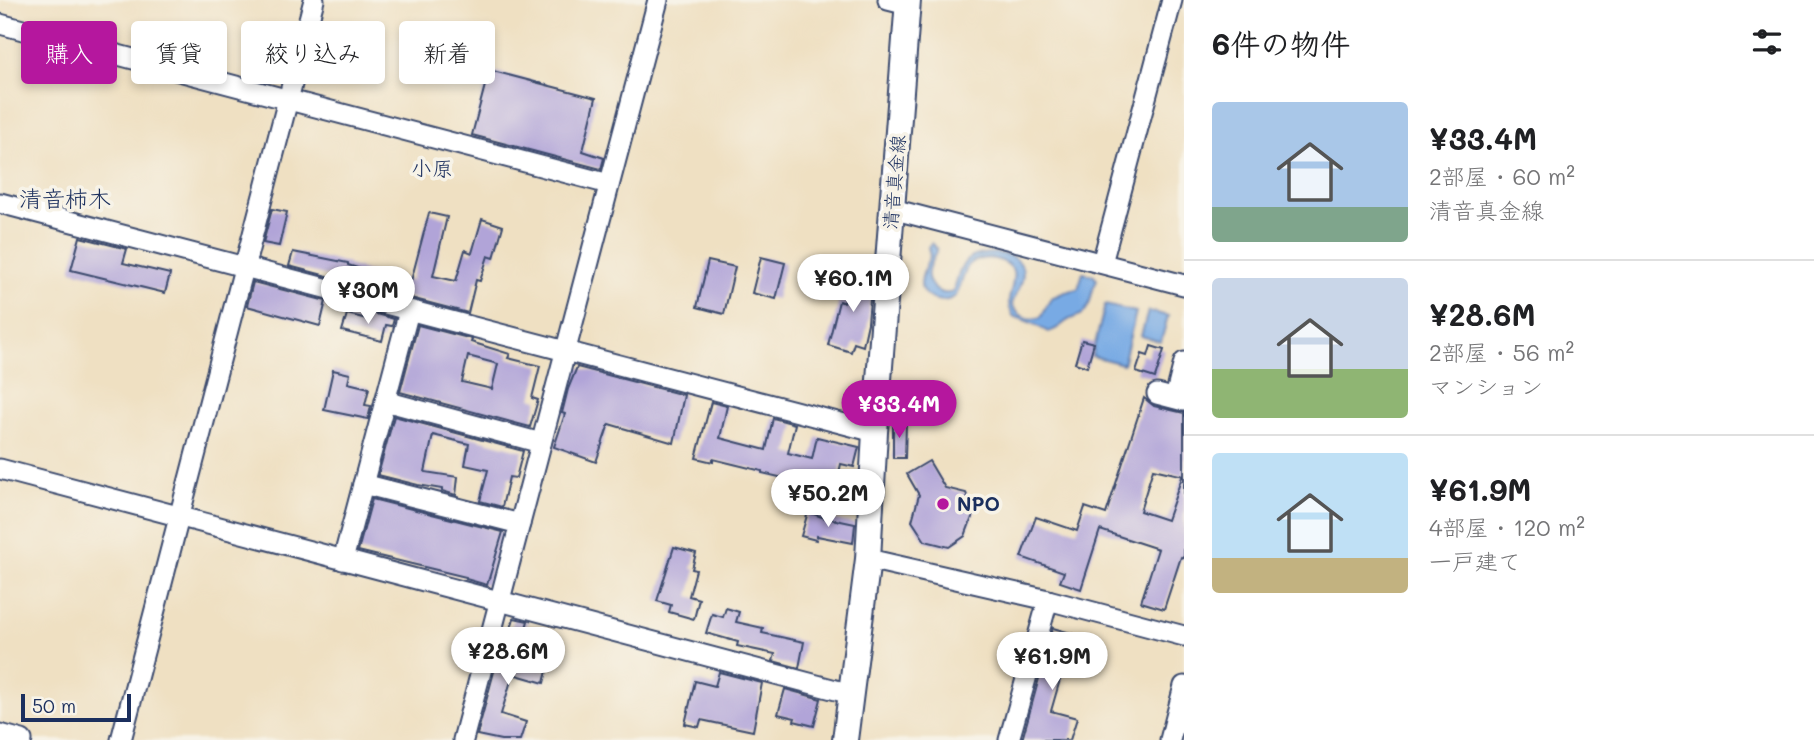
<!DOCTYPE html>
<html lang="ja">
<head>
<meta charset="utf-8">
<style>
	:root { --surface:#fff; --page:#f2f2f2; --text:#202124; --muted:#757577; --line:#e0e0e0; --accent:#b5179e }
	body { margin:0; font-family:Mali,"Klee One",sans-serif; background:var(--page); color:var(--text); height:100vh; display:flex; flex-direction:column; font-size:26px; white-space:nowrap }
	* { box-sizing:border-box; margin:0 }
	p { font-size:23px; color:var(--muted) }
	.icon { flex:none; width:38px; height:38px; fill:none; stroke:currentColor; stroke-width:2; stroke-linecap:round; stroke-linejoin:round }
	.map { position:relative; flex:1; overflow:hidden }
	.sheet { display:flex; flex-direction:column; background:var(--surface); width:630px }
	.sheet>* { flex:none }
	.hud { position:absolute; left:21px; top:21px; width:665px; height:63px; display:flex; gap:14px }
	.scale { position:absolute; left:21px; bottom:18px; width:110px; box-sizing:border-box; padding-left:7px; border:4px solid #1b2f5e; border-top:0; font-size:19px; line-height:24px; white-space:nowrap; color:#1b2f5e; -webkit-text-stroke:5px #f7f3e8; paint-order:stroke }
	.price { position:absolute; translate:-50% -60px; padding:0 16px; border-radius:24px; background:#fff; color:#222; font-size:23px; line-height:46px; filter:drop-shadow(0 2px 4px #0008) }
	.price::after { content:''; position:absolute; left:50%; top:42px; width:21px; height:16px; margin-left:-10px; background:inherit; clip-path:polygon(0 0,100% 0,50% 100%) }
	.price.active { background:var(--accent); color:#fff }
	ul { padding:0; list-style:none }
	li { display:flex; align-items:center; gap:21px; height:175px; padding:0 28px }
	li+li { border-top:2px solid var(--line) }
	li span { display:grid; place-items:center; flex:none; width:196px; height:140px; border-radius:7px; color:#555 }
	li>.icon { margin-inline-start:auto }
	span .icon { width:84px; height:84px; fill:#fffc; stroke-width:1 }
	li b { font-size:30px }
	h2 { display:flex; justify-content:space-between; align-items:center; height:84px; padding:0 28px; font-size:30px }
	.chip { padding:0 24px; border-radius:7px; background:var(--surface); box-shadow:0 4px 10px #0003; font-size:24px; line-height:63px }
	.chip.active { background:var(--accent); color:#fff }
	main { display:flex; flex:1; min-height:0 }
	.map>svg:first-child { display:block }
</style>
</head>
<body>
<main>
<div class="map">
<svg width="1184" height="740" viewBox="0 0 1184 740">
	<rect width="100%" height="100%" fill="#f7f3e8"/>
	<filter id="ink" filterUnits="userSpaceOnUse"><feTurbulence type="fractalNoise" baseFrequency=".0143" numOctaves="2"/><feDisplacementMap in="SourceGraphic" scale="14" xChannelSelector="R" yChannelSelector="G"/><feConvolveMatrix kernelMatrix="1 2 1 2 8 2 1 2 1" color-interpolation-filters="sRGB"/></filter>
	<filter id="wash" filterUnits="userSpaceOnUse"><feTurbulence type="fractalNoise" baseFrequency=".00686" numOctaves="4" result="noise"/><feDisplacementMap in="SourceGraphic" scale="28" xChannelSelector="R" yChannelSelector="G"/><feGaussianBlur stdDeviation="1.57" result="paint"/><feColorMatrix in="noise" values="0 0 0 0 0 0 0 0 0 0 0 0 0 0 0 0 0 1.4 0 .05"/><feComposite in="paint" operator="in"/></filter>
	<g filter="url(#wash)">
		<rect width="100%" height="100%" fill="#efe0c2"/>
		<!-- water -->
		<g fill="#78aae4" stroke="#4a6ca1" stroke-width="2">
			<path d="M931,243L937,249C935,257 929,263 928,271C926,286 940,297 953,292C958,281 958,269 966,261C977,250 1017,250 1022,267C1026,280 1016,293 1012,304C1017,316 1030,322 1041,317L1051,298L1065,292L1078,289L1083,273L1094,275L1097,281C1090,291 1093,298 1087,308C1083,316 1080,315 1073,318C1063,321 1061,329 1048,332L1032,323L1013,316C1011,311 1008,306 1009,300C1012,282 1023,265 995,259C985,257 976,259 968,265L956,296C945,305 921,301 921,283C922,274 926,264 930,256L928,247Z"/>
			<path d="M1105,305L1136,312L1123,364L1092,356Z"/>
			<path d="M1148,311L1168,316L1161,342L1141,336Z"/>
		</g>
		<g id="blocks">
			<!-- building -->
			<g fill="#b1a4d8" fill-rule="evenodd">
				<path d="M489,70L596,98L583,151L604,158L601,169L472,135Z"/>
				<path d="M272,209L287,212L279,246L263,243Z"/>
				<path d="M429,213L447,217L433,276L456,281L465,250L472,253L482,219L503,226L494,258L488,256L480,281L476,280L468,313L289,266L293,252L348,263V265L373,273L411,281Z"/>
				<path d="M80,237L127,249L123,263L170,274L165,293L71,270Z"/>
				<path d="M761,257L785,263L776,299L752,293Z"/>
				<path d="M708,261L735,267L724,314L697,307Z"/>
				<path d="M851,271L872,276L868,323L863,346L854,343L851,352L828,345L839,301L844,303Z"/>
				<path d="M253,282L326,301L320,326L247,306Z"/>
				<path d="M369,312L394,319L392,326L386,325L382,341L342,331L347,314L367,319Z"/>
				<path d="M418,325L472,339L471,342L510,354L508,358L540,366L532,398L538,400L530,427L400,392ZM468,356L498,364L492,389L462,382Z"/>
				<path d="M1082,340L1094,343L1087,367L1075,363Z"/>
				<path d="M1151,346L1164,350L1155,378L1136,372L1142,354L1148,356Z"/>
				<path d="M577,367L684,395L674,443L609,424L596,462L554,447L565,414L562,413L568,389Z"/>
				<path d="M333,370L350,374L348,383L369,388L365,405L371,406L368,419L324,410Z"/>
				<path d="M1144,398L1154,406L1184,413V476L1153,469L1140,511L1167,520L1182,477H1184V558L1181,557L1164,609L1141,602L1158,549L1100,530L1081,589L1060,582L1064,572L1021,557L1036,517L1077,531L1085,507L1106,514Z"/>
				<path d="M711,402L727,406L720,438L766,450L773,418L795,424L788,453L812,459L817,437L859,447L854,467L841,464L835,490L762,473V471L713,459V462L696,458Z"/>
				<path d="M394,416L523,451L516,478L509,477L502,507L480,501L488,470L465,465L469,444L433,435L425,472L458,477L456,495L442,491V489L418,485L378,475Z"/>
				<path d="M893,423H906L905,458H893Z"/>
				<path d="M929,461L945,488L966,493L974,512L965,536L949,547L925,541L912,521L919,495L907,474Z"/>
				<path d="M372,499L503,532L487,585L466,579V577L358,551Z"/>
				<path d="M808,512L822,517L855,524L853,543L817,536L816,540L801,536Z"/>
				<path d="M674,547L696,553L692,569L696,570L689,596L699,599L694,619L669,612L671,605L657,601Z"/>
				<path d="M726,608L739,612L736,622L763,628L762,633L804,642L799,668L773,661L775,654L737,646L738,642L706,633L712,614L723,617Z"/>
				<path d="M514,618L528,621L524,635L530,636L522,664L547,671L544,683L513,674L501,714L526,722L520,740H501L477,735L495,668L499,669Z"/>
				<path d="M1053,628L1081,636L1076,654L1068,652L1051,711L1077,718L1070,740H1022Z"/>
				<path d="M719,672L762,683L753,731L701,720L699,727L685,724L695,681L715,686Z"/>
				<path d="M785,689L821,699L814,726L794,721L795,718L778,714Z"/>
			</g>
		</g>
	</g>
	<g filter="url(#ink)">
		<use href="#blocks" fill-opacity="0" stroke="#3b4a6d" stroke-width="2"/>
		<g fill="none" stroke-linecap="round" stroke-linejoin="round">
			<!-- minor casing -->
			<g stroke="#3b4a6d" stroke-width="23">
				<g id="minor">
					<path d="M888,0L908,5"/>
					<path d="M0,24L609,184"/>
					<path d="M0,203L875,432"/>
					<path d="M892,209L1184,285"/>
					<path d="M1102,263L1172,0"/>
					<path d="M1157,394L1184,401"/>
					<path d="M1175,398L1184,362"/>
					<path d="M385,401L541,443"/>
					<path d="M0,469L851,694"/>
					<path d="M363,484L520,524"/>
					<path d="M868,559L1048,600L1184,636"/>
					<path d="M343,560L409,311"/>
					<path d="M0,734L22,740"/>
					<path d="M121,740L314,0"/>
					<path d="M463,740L658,0"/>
					<path d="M1009,740L1048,600"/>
					<path d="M1170,740L1184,686"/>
				</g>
			</g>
			<!-- major casing -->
			<g stroke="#3b4a6d" stroke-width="28">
				<path id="major" d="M845,740L868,559L875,432L908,0"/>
			</g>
			<!-- minor -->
			<use href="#minor" stroke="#fff" stroke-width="19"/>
			<!-- major -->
			<use href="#major" stroke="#fff" stroke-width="24"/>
		</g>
	</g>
	<!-- markers -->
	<circle fill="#b5179e" stroke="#f7f3e8" stroke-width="2.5" cx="943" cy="504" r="7"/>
	<g text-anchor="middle" stroke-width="7" stroke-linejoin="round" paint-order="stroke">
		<!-- street labels -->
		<g font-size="19" fill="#1b2f5e" stroke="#f7f3e8">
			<text transform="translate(894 182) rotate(-85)" y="7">清音真金線</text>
		</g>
		<!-- poi labels -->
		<g font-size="19" font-weight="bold" fill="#1b2f5e" stroke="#f7f3e8" text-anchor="start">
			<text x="957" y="511">NPO</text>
		</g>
		<!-- neighbourhood labels -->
		<g font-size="21" fill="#1b2f5e" stroke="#f7f3e8">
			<text x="432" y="176">小原</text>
		</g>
		<!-- quarter labels -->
		<g font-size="23" fill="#1b2f5e" stroke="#f7f3e8">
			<text x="65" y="207">清音柿木</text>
		</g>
	</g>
</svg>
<div class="scale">50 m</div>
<b class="price" style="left:853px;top:314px">¥60.1M</b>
<b class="price" style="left:368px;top:326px">¥30M</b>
<b class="price active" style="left:899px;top:440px">¥33.4M</b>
<b class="price" style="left:828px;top:529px">¥50.2M</b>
<b class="price" style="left:508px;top:687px">¥28.6M</b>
<b class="price" style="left:1052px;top:692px">¥61.9M</b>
<div class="hud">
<a class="chip active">購入</a>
<a class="chip">賃貸</a>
<a class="chip">絞り込み</a>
<a class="chip">新着</a>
</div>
</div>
<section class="sheet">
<h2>6件の物件<svg class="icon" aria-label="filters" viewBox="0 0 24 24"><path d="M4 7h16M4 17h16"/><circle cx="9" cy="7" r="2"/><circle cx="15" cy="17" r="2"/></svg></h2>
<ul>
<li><span style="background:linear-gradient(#a9c7e8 75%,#7fa58c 0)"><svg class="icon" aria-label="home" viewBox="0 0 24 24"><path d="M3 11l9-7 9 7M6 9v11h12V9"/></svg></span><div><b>¥33.4M</b><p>2部屋 · 60 m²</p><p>清音真金線</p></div></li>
<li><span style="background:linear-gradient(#c9d6e8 65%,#8fb573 0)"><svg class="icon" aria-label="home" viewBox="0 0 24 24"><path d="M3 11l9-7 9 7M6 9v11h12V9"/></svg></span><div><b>¥28.6M</b><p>2部屋 · 56 m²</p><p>マンション</p></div></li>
<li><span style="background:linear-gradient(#bfe0f5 75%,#c2b280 0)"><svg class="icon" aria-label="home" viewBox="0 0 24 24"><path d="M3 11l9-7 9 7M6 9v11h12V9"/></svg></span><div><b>¥61.9M</b><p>4部屋 · 120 m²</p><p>一戸建て</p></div></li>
</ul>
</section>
</main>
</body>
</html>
